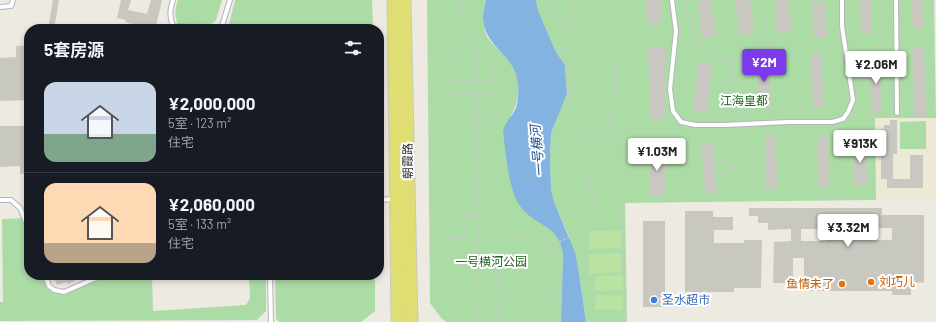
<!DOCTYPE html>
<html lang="zh">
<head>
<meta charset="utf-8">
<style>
	:root { --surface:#171b24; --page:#20242c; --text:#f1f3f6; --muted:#9ea1a6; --line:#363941; --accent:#7c3aed }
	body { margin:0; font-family:Barlow,"Noto Sans SC",sans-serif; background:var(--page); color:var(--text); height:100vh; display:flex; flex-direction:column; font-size:15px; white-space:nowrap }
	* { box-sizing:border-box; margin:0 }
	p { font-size:13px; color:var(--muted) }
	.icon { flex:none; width:22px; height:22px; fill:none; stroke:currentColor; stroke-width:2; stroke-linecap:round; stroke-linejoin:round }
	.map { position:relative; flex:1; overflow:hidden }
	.sheet { position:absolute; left:24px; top:24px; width:360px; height:256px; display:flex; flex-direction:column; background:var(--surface); border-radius:16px; box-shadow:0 2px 6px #0003 }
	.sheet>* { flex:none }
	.price { position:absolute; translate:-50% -34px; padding:0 9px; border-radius:4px; background:#fff; color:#222; font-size:13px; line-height:26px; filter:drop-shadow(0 1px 2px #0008) }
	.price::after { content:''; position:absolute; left:50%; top:24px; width:12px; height:9px; margin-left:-6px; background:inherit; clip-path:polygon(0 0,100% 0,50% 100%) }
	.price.selected { background:var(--accent); color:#fff }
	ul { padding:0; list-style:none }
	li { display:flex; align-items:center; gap:12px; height:100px; padding:0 20px }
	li+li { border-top:1px solid var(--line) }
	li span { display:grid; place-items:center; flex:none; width:112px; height:80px; border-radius:12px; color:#555 }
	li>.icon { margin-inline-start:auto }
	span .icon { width:48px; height:48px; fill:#fffc; stroke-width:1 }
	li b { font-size:17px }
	h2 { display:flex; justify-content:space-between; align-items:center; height:48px; padding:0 20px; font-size:17px }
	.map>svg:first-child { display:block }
</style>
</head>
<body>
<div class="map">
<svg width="936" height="322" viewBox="0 0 936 322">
	<rect width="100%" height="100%" fill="#edeae2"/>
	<!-- education -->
	<path fill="#ece9d4" d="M875,118H936V200H876Z"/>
	<!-- green -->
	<g fill="#acdca6">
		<path d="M178,0H222L216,20L210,25L178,24C174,16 175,8 178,0Z"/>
		<path d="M235,0H372L373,29H228Z"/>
		<path d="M427,0H486C484,12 482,22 486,34C490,45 504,52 511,62C521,77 521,100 511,115L532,218C550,228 560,233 563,255L561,322H446L441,318L430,303Z"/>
		<path d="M536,0H934L936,118H875L876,200L625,203L627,322H586L580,280L568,234L554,202L551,189L550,158L551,133L567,94L565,65L556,52L538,10Z"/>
		<path d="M926,121V149H900V122Z"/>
		<path d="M25,218L29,229V275H45L49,286L64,292L102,275H154L152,276L153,311L246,305L250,298L249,275H266V311L257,320L0,321V302H3L2,219Z"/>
		<path d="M275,275H375V311L361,322H280L276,319Z"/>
	</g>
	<!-- pitch -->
	<g fill="#bae2a3">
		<path d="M622,230V248L589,249V231Z"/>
		<path d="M622,253V272L589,274V254Z"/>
		<path d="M623,275V290L595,291L596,276Z"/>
		<path d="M596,295H623V310H595Z"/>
	</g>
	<!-- water -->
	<path fill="#83b4e1" d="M486,0H536L538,10L556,52L565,65L567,94L551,133L550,158L551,189L554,202L575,252L580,280L586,322H561L563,255C559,223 536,228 520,206C508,189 506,153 503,132C504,122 512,117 516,108C518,101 519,91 518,84C515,53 485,49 483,18C483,12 485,6 486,0Z"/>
	<!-- building -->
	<g fill="#c9c8c0" fill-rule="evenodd">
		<path d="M53,0H59L54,29H48Z"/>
		<path d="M121,0H131L128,10L147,14L151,0H162L156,26H153L152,29H145V27L125,22L126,20L117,18Z"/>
		<path d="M646,0H661L662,24L647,25Z"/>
		<path d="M705,0H711L717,35L703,38L697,2Z"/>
		<path d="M735,0H750L755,34L739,36Z"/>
		<path d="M774,0H788L792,32L777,34Z"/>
		<path d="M860,0H871V34H861Z"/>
		<path d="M911,0H922L924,28L913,29Z"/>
		<path d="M825,1L827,37L814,38L811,2Z"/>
		<path d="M29,45V100L0,101V58L16,57V46Z"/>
		<path d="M665,46V120H650L648,48Z"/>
		<path d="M924,47L927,116L914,117L912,49Z"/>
		<path d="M811,54H822L823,108H813Z"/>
		<path d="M880,56L881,114H871L870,57Z"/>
		<path d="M769,57L771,108H758L757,58Z"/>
		<path d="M698,62L713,63L707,112L693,111Z"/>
		<path d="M890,120H897V154H893V179H910V155H923V188H887V179H881V129H884V125H890Z"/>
		<path d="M0,126H29V173L20,174V166L0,167Z"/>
		<path d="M776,135L777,189H766V136Z"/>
		<path d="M817,136H828L829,187L818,188Z"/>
		<path d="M866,141L867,185L854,186L853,142Z"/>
		<path d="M713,143L717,192L705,194L701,145Z"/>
		<path d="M650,148H665V195L650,196Z"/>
		<path d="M749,208H882V215H924V283L919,282L915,284L911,289V295H892V291H804V258H793V283H773L774,242L791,241V229L768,230V223H758V216H749ZM868,228H892V240H868ZM801,229H826V241H801Z"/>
		<path d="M685,211H713V217H733V230H714V243H744V240H762L761,288H734V292H685Z"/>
		<rect x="643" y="221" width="22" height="86"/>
		<path d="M53,275H87L68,284L67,282L57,285Z"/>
	</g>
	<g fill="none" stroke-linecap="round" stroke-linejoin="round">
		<!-- lane casing -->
		<g stroke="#b5b5bf" stroke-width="6">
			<g id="lane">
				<path d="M173,0C170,10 169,16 173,26L221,28"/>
				<path d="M672,0L676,31L670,89L673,111L681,122L696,125H724L788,122H832L843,119L848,112L853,100L842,26V0"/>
				<path d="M896,0L897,113"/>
				<path d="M0,7L11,6L13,0"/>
				<path d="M221,29L230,0"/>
				<path d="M0,200H11L20,208L29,229"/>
				<path d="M379,200L394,199"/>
				<path d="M45,275L49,286L54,290L64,292L103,275"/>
				<path d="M270,275L271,322"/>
			</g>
		</g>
		<!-- primary casing -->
		<g stroke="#c8c8c8" stroke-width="15">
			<g id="primary">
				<path d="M394,0L398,322"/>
				<path d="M404,0L411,322"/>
			</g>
		</g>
		<!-- path -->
		<g stroke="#c8c8c8" stroke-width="1.5" stroke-dasharray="3 2" stroke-linecap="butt">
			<path d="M551,0L550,3L553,11L564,27V50L571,74V94L566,111V118L572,127L587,144"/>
			<path d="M573,0L571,5L572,16L579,28L602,45L611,55L615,70L613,123L619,141L620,214L623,231L624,322"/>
			<path d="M685,0C689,13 691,29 697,41C700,46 706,50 711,53C731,65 744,57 763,48L761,42V33L765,27L763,0"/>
			<path d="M562,24L572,16"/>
			<path d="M763,48L767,50C774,46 774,40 773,33L765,27"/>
			<path d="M428,59L489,57L492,64L491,118L429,120"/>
			<path d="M732,60L733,76"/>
			<path d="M492,77L515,75"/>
			<path d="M428,84L492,81"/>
			<path d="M428,96L492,94"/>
			<path d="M492,100L515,98"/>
			<path d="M724,120C724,106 723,87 733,76L740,94L741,120"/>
			<path d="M724,130V156L728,169"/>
			<circle cx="732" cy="177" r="9"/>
			<path d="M734,169L739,154L741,130"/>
			<path d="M478,197C491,201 497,204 503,218C504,221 504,224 505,227C511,240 534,240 545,240C559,260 557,270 554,292"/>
			<path d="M477,214L478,322"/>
			<path d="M430,240L464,238V215L477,214L476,48C471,39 458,29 458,18C457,13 462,5 464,0"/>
			<path d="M550,247C566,239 595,224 593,202C592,193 587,184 586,175C584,165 585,154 587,144L612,123"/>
			<path d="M478,276L499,275L498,322"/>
			<path d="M498,291L554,292V322"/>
		</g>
		<!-- lane -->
		<use href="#lane" stroke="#fff" stroke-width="4"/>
		<!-- primary -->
		<use href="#primary" stroke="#e0de73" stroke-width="13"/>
	</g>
	<!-- markers -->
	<g fill="#e8710a" stroke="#fff" stroke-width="1.5">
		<circle cx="871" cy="282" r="4"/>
		<circle cx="842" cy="284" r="4"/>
	</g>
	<circle fill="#3f7fe0" stroke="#fff" stroke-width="1.5" cx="654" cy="300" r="4"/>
	<g text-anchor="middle" stroke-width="4" stroke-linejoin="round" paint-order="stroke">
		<!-- park labels -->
		<g font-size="12" fill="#256325" stroke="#fff">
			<text x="744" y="105">江海皇都</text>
			<text x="491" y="266">一号横河公园</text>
		</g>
		<!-- street labels -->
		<g font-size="12" fill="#2d2d2d" stroke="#fff">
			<text transform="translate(408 161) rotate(-91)" y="4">朝霞路</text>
		</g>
		<!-- food labels -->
		<g font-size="12" fill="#c56008" stroke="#fff" text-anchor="start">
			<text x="879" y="286">刘巧儿</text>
			<text x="834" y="288" text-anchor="end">鱼情未了</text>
		</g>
		<!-- shop labels -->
		<g font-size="12" fill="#366cbe" stroke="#fff" text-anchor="start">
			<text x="662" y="304">圣水超市</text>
		</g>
		<!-- water labels -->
		<g font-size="13" font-style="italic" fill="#1f5190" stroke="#fff">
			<text transform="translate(537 151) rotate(-95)" y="5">一号横河</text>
		</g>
	</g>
</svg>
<b class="price selected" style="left:764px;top:83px">¥2M</b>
<b class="price" style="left:876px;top:85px">¥2.06M</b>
<b class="price" style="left:860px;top:164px">¥913K</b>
<b class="price" style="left:657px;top:172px">¥1.03M</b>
<b class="price" style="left:848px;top:248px">¥3.32M</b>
<section class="sheet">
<h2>5套房源<svg class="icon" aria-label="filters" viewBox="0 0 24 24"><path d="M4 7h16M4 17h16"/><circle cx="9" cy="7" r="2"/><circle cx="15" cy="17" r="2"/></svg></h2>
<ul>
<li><span style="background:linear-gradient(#c9d6e8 65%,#7fa58c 0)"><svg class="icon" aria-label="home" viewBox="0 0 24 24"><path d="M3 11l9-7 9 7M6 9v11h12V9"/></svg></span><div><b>¥2,000,000</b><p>5室 · 123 m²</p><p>住宅</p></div></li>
<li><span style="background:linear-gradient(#ffd9b3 75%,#b9a48a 0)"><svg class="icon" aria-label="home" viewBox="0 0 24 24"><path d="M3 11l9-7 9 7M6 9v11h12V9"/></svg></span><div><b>¥2,060,000</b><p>5室 · 133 m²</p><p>住宅</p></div></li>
</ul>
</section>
</div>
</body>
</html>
